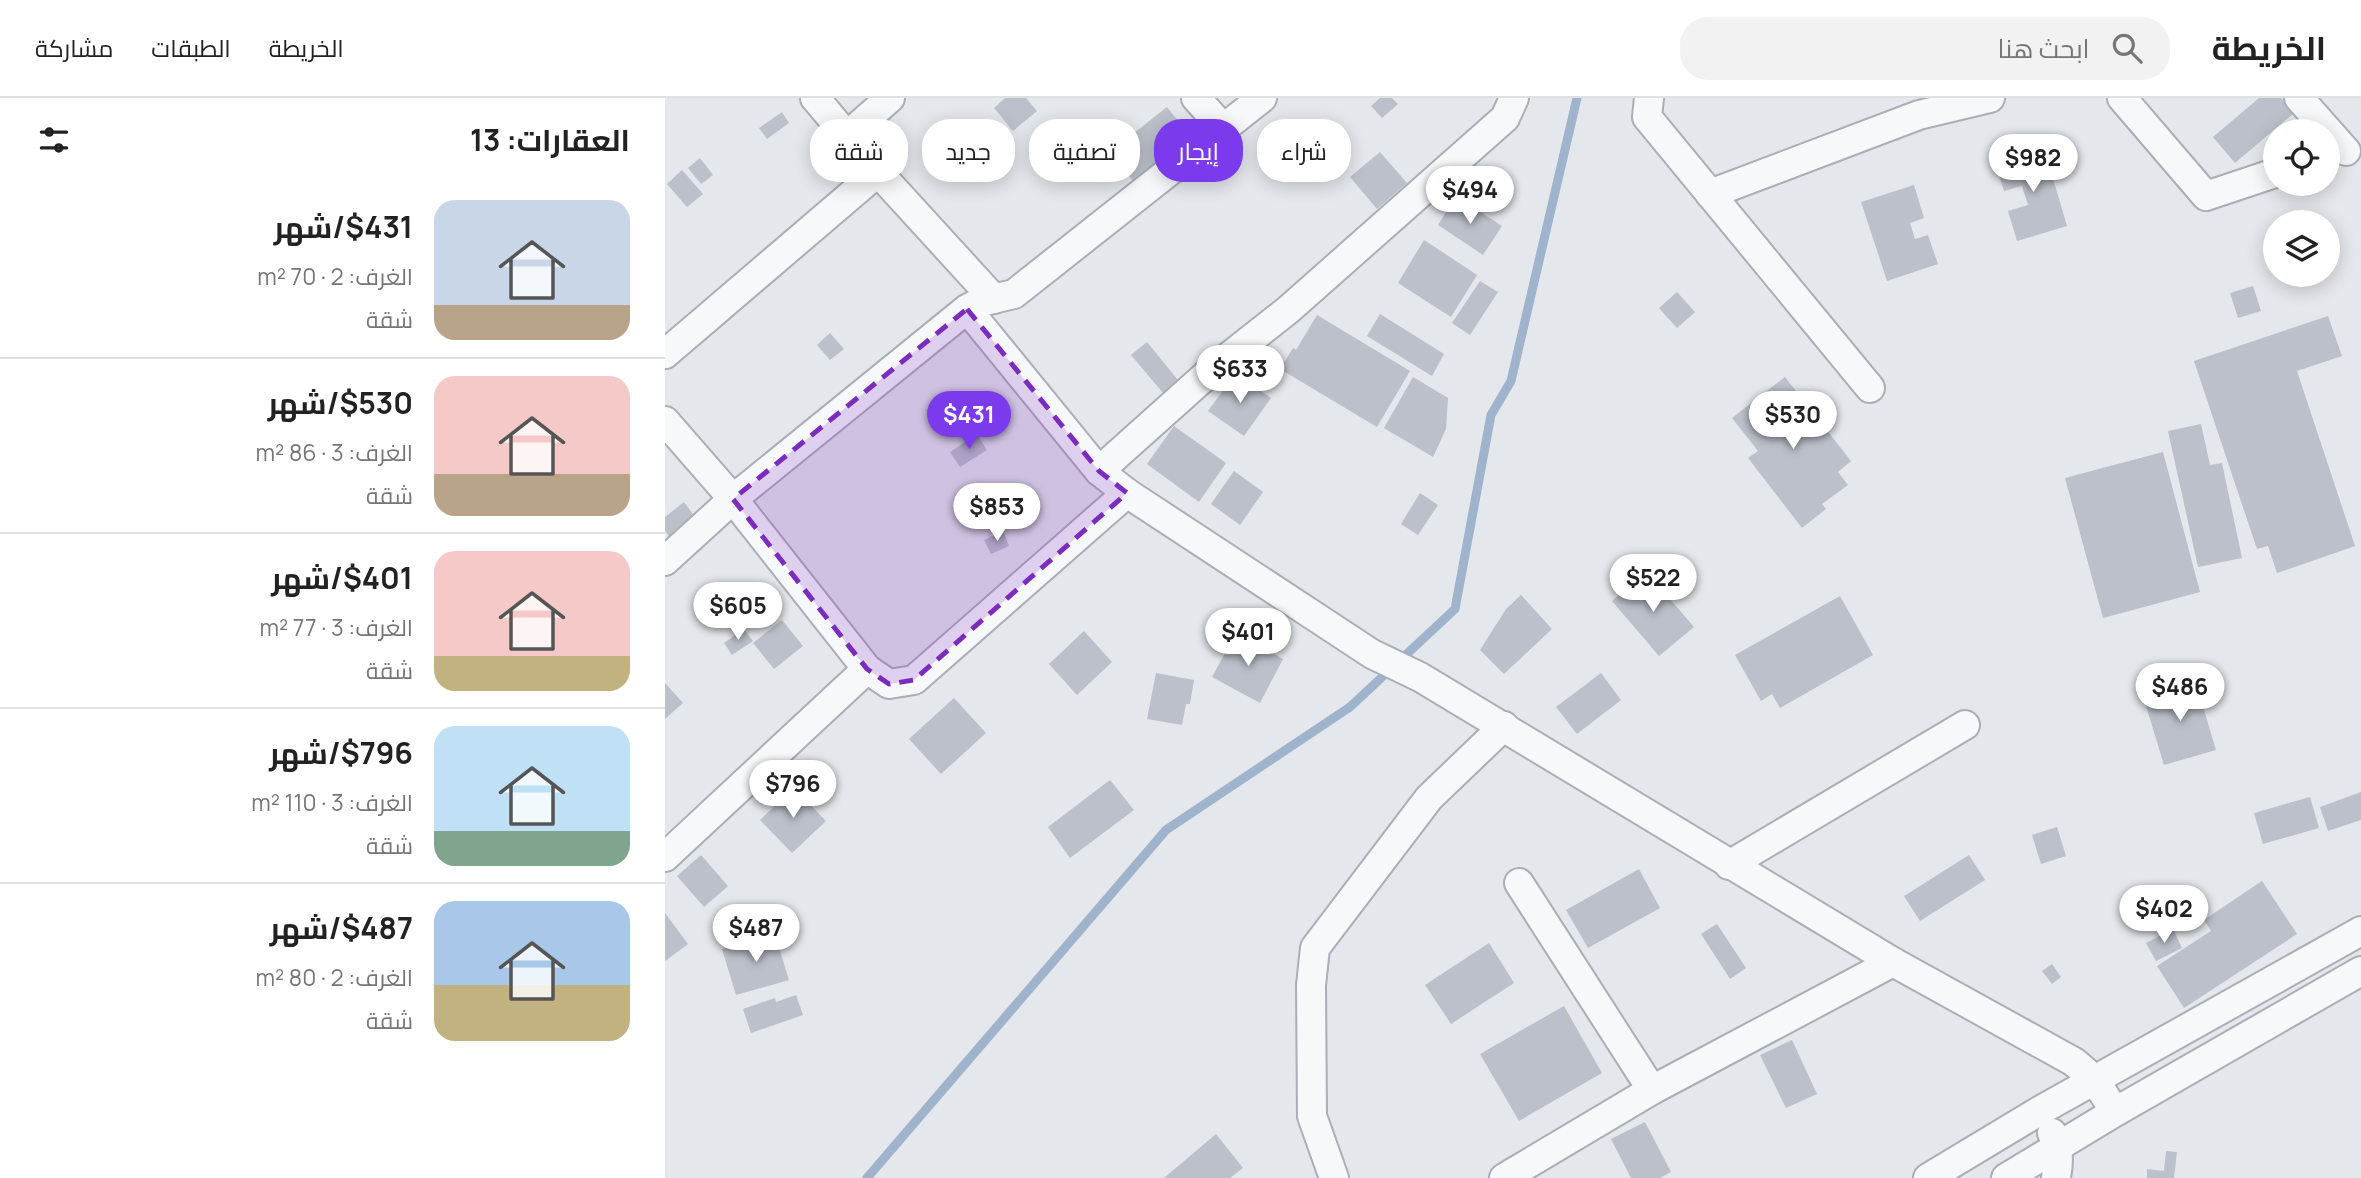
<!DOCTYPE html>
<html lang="ar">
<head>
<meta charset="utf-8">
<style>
	:root { --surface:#fff; --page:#f2f2f2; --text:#222; --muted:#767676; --line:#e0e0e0; --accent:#7c3aed }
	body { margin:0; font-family:Manrope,Cairo,sans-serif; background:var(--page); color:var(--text); direction:rtl; height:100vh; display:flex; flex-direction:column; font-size:26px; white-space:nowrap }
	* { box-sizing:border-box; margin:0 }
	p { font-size:23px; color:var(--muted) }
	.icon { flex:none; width:38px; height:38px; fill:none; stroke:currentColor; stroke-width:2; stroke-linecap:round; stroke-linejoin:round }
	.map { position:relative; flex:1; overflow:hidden; direction:ltr }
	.sheet { display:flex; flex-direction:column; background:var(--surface); width:665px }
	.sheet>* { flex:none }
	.top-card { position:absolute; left:21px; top:21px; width:665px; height:63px; direction:rtl; display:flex; gap:14px }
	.fabs { position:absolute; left:1598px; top:21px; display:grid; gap:14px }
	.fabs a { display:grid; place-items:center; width:77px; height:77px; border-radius:50%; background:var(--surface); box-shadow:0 4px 18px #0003; font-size:35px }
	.price { position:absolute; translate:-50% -60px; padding:0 16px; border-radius:24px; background:#fff; color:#222; font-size:23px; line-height:46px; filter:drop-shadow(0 2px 4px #0008) }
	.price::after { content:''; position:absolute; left:50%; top:42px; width:21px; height:16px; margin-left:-10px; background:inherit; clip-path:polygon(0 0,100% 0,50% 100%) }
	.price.on { background:var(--accent); color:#fff }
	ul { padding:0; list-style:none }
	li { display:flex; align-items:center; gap:21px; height:175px; padding:0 35px }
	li+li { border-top:2px solid var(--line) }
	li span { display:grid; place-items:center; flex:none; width:196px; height:140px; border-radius:21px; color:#555 }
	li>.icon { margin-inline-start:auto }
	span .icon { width:84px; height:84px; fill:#fffc; stroke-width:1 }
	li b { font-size:30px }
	h2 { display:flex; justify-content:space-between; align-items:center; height:84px; padding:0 35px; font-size:30px }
	.pill { padding:0 24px; border-radius:28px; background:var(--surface); box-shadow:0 4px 18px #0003; font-size:24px; line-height:63px }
	.pill.on { background:var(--accent); color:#fff }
	header { display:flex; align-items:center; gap:42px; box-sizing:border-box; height:98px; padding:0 35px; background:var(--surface); border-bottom:2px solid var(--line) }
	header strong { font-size:33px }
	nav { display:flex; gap:38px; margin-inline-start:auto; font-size:24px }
	.search { width:490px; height:63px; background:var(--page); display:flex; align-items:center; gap:18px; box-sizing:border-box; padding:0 24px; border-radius:28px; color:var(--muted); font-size:26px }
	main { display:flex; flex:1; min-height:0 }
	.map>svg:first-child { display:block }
</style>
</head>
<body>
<header>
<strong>الخريطة</strong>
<div class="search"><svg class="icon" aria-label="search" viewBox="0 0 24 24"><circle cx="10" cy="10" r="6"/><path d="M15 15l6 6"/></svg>ابحث هنا</div>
<nav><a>الخريطة</a><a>الطبقات</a><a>مشاركة</a></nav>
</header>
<main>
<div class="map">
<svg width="1696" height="1080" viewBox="0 0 1696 1080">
	<rect width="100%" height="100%" fill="#e4e7ec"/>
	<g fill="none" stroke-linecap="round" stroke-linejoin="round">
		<!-- stream -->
		<path stroke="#9fb4cc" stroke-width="9" d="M202,1080L501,732L685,609L790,511L826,317L846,283L912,0"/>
	</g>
	<!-- building -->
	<g fill="#bbc0ca">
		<path d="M340,0H361L372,13L348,33L329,10Z"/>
		<path d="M715,0H727L733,6L717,20L706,8Z"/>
		<path d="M1594,0H1616L1629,15L1570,65L1548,39Z"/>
		<path d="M502,9L529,43L472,88L445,54Z"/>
		<path d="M117,14L124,25L102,41L94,30Z"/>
		<path d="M1379,50L1402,128L1352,143L1343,113L1363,107L1357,88L1339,93L1330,65Z"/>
		<path d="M715,54L742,85L712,111L685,79Z"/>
		<path d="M35,60L48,77L36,86L23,70Z"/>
		<path d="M17,72L38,96L22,109L2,86Z"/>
		<path d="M1249,87L1259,120L1245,125L1250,141L1263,137L1273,166L1222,183L1196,104Z"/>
		<path d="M791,98L837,128L818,157L773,127Z"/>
		<path d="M759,142L812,177L786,219L733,185Z"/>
		<path d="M815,183L833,194L805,237L787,225Z"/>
		<path d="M1588,188L1596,213L1573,220L1565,195Z"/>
		<path d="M1012,194L1030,214L1012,230L994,210Z"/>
		<path d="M715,216L779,256L767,278L702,238Z"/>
		<path d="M652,217L745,273L712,329L615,271L628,250L631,252Z"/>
		<path d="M1663,218L1677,258L1632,273L1690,448L1612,475L1603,448L1592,451L1529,263Z"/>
		<path d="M165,235L179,251L165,262L152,247Z"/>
		<path d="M482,244L513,282L498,295L466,257Z"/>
		<path d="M571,275L606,300L579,338L543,313Z"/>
		<path d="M748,279L783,300L781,331L768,359L719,330Z"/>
		<path d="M1120,279L1186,363L1173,374L1183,387L1157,406L1161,411L1137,430L1083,360L1093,353L1067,320Z"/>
		<path d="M1536,326L1545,367L1557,365L1577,460L1533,469L1503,333Z"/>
		<path d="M509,328L561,365L534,404L482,366Z"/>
		<path d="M312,336L322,352L295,369L285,354Z"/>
		<path d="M1498,354L1535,494L1438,520L1400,380Z"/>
		<path d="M569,373L598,394L575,427L546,406Z"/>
		<path d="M755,395L773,407L753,437L736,426Z"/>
		<path d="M19,404L33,423L7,442L0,433V419Z"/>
		<path d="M338,433L344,448L326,456L319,442Z"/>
		<path d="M981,473L1029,529L994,558L947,503Z"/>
		<path d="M856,497L887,531L839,576L815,552L841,511Z"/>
		<path d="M1175,498L1208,557L1115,610L1107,596L1096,603L1070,557Z"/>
		<path d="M104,506L109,521L93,527L88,512Z"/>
		<path d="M117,522L138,548L109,571L88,545Z"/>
		<path d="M79,531L88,543L67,557L59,545Z"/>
		<path d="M419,533L447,564L412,597L384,566Z"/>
		<path d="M571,535L618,561L595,605L547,579Z"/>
		<path d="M491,575L529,582L525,606H521L517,627L482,621Z"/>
		<path d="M936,575L956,602L912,636L891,609Z"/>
		<path d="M1530,582L1551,652L1499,667L1478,598Z"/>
		<path d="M0,585L18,605L0,621Z"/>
		<path d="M289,600L321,635L276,676L244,641Z"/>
		<path d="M445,682L469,712L405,760L383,729Z"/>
		<path d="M129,690L161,723L127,755L95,722Z"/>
		<path d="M1696,694V722L1663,733L1655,709Z"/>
		<path d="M1645,699L1654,730L1598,746L1589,715Z"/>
		<path d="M1392,729L1401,758L1376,766L1367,737Z"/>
		<path d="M36,757L63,788L39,809L12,778Z"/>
		<path d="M1304,757L1320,782L1255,823L1239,798Z"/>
		<path d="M974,771L995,810L923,850L901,812Z"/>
		<path d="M1597,783L1632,836L1519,910L1492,868L1546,833L1539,822Z"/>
		<path d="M0,815L23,846L0,863Z"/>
		<path d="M1052,826L1081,870L1065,881L1036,836Z"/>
		<path d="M1508,831L1517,850L1491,863L1481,845Z"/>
		<path d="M110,836L124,882L71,897L57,851Z"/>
		<path d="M824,845L849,885L786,926L760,887Z"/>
		<path d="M1387,866L1396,879L1387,886L1377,873Z"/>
		<path d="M131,897L138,917L86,935L78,911L110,900L111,904Z"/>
		<path d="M899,908L937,975L854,1023L815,956Z"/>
		<path d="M1127,942L1152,996L1121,1010L1095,957Z"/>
		<path d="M980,1024L1006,1074L995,1080H966L946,1041Z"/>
		<path d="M551,1036L578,1070L565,1080H499Z"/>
		<path d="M1501,1053L1512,1054L1509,1080H1482V1071L1499,1073Z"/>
	</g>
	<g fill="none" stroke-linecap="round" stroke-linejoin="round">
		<!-- minor casing -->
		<g stroke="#a9aeb7" stroke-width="32">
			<g id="minor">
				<path d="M150,0L182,38"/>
				<path d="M531,0L558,30"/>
				<path d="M984,0L982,19L1205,290"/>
				<path d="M1457,0L1541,98L1610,75"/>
				<path d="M1634,0L1681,53"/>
				<path d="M213,74L182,38L225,0"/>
				<path d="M1045,96L1254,17L1325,0"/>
				<path d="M302,211L434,373L462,395L707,556L755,579L1228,864L1409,964L1430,982L1450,1014"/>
				<path d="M0,256L213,74L329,201"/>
				<path d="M0,323L68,401L202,571L224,586L249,582L462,395"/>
				<path d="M434,373L548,271L623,212L840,20L849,0"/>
				<path d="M0,463L68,401L302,211L315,204L349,196L597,0"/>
				<path d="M0,759L202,571"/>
				<path d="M1064,767L1300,627"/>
				<path d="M854,785L987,992"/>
				<path d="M1387,1035C1394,1051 1394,1063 1391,1080"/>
				<path d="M669,1080L647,1018L646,887L650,850L764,700L839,628"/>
				<path d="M839,1080L987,992L1228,864"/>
				<path d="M1263,1080L1376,1012L1696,833"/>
				<path d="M1341,1080L1450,1014L1696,873"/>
			</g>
		</g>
		<!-- minor -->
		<use href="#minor" stroke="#f7f8fa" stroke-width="28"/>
	</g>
	<!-- marked area -->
	<path fill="#7b2cbf" fill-opacity="0.2" stroke="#7b2cbf" stroke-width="5" stroke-dasharray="14 9" stroke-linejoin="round" d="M302,211L434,373L462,395L249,582L224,586L202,571L68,401Z"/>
</svg>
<div class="fabs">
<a><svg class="icon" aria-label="locate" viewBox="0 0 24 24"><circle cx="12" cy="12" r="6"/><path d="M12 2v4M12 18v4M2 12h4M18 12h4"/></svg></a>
<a><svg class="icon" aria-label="layers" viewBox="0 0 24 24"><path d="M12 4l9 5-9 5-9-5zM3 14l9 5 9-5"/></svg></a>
</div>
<b class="price" style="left:1368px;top:96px">$982</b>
<b class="price" style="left:805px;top:128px">$494</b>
<b class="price" style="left:575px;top:307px">$633</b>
<b class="price on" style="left:304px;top:353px">$431</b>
<b class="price" style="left:1128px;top:353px">$530</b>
<b class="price" style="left:332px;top:445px">$853</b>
<b class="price" style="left:988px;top:516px">$522</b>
<b class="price" style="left:73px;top:544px">$605</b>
<b class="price" style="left:583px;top:570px">$401</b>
<b class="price" style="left:1515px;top:625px">$486</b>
<b class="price" style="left:128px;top:722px">$796</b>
<b class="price" style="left:1499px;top:847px">$402</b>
<b class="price" style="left:91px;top:866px">$487</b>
<div class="top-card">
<a class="pill">شراء</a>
<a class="pill on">إيجار</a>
<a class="pill">تصفية</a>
<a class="pill">جديد</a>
<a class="pill">شقة</a>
</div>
</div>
<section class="sheet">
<h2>العقارات: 13<svg class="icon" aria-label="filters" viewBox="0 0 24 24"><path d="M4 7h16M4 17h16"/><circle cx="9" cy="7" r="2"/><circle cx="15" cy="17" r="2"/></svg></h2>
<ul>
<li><span style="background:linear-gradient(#c9d6e8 75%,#b9a48a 0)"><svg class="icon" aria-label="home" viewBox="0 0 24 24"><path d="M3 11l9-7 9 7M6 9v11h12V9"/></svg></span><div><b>$431/شهر</b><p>الغرف: 2 · 70 m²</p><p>شقة</p></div></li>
<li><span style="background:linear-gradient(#f6c9c9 70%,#b9a48a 0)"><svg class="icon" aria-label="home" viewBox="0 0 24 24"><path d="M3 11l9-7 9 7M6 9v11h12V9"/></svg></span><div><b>$530/شهر</b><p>الغرف: 3 · 86 m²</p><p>شقة</p></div></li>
<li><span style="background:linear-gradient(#f6c9c9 75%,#c2b280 0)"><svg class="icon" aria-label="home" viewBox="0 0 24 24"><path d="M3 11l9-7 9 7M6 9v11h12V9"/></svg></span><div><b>$401/شهر</b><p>الغرف: 3 · 77 m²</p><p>شقة</p></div></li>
<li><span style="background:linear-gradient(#bfe0f5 75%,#7fa58c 0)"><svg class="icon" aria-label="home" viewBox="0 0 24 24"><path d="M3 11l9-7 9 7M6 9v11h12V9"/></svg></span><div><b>$796/شهر</b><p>الغرف: 3 · 110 m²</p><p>شقة</p></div></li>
<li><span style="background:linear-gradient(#a9c7e8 60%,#c2b280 0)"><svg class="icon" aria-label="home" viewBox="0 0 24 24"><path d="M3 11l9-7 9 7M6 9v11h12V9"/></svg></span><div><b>$487/شهر</b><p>الغرف: 2 · 80 m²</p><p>شقة</p></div></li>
</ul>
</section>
</main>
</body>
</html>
